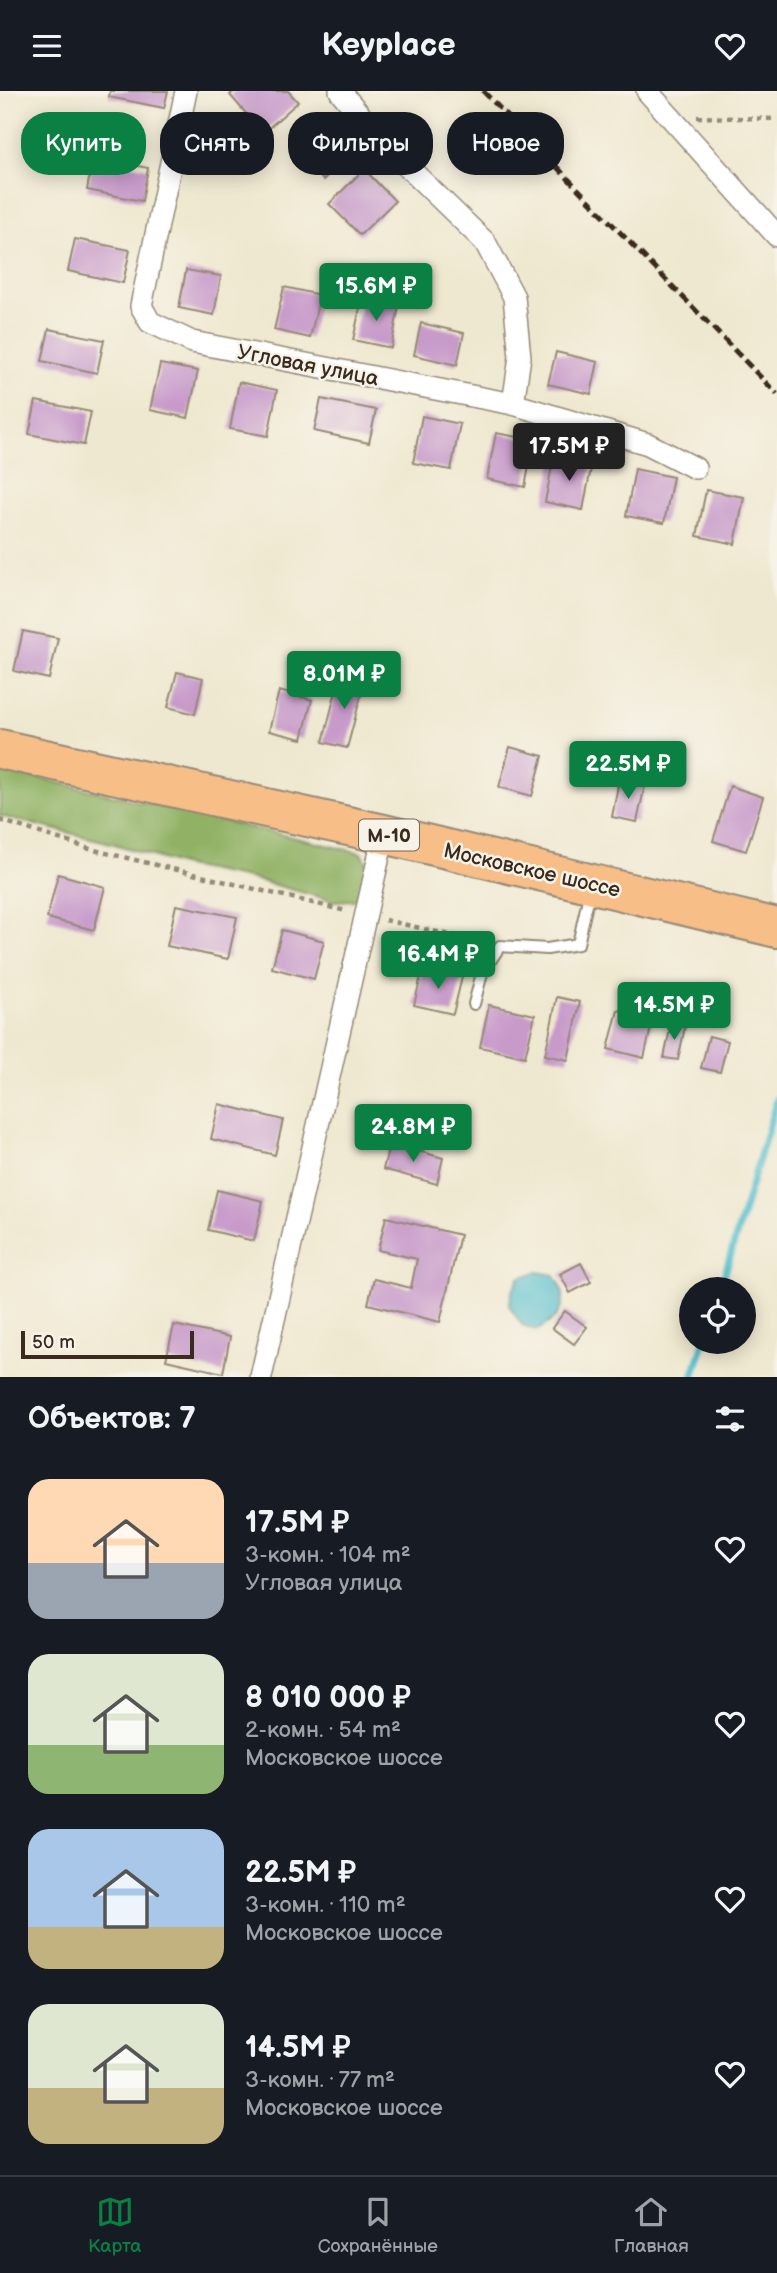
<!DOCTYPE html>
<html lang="ru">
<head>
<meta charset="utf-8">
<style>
	:root { --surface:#171b24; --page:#242831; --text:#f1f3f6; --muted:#9ea1a6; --line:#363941; --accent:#0b8043 }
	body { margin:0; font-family:"Balsamiq Sans",sans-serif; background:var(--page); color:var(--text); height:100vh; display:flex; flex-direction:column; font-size:26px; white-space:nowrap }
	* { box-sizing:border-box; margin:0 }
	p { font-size:23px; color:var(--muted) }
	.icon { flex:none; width:38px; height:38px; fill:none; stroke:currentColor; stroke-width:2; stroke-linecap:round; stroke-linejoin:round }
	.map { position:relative; height:1286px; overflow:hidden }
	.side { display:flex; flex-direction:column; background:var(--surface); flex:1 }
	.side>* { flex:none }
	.top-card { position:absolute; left:21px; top:21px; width:735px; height:63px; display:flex; gap:14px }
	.buttons { position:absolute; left:679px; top:1186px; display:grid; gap:14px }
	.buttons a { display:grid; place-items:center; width:77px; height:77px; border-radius:50%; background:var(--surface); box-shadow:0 4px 18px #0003; font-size:35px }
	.scale { position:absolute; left:21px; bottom:18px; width:173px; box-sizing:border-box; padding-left:7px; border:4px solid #3b2a1e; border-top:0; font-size:19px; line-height:24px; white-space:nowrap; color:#3b2a1e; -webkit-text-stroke:5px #f7f3e8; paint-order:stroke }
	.price { position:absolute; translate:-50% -60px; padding:0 16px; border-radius:7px; background:var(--accent); color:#fff; font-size:23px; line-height:46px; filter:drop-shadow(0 2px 4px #0008) }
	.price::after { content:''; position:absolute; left:50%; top:42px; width:21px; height:16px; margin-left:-10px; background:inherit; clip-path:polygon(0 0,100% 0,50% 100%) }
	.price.selected { background:#222; color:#fff }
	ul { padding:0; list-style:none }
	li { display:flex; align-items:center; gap:21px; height:175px; padding:0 28px }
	li span { display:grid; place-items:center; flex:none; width:196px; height:140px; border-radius:21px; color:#555 }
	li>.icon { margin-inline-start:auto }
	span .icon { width:84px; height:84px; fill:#fffc; stroke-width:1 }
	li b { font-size:30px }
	h2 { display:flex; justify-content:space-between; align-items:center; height:84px; padding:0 28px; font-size:30px }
	.chip { padding:0 24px; border-radius:28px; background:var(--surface); box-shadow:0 4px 18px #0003; font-size:24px; line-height:63px }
	.chip.selected { background:var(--accent); color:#fff }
	header { display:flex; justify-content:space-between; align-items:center; height:91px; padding:0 28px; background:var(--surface); font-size:32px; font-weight:600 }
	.menu { display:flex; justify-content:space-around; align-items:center; height:98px; border-top:2px solid var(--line); background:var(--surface); font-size:19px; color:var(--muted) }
	.menu a { display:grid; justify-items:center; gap:4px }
	.menu .selected { color:var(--accent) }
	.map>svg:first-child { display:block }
</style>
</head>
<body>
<header><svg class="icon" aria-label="menu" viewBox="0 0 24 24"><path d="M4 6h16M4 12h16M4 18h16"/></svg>Keyplace<svg class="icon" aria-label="heart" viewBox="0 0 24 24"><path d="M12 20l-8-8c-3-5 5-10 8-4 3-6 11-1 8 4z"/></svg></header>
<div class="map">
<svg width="777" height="1286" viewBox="0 0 777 1286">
	<rect width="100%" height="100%" fill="#f7f3e8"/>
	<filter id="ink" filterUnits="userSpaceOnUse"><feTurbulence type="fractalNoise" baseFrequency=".0143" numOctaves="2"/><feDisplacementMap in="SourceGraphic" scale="14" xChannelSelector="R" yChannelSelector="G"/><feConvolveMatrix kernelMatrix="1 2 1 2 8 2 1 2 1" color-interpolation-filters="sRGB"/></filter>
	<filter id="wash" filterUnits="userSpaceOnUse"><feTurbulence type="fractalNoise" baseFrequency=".00686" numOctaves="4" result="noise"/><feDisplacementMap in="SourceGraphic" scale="28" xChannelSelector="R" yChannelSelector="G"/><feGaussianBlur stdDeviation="1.57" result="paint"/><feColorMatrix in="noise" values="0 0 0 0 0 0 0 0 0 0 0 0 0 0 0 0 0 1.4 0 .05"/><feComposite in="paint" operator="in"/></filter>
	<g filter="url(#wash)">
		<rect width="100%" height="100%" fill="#efe8d0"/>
		<!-- forest -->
		<path fill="#91b265" stroke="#666e42" stroke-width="2" d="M0,678L361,762L368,773L362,806L353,809L334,810L253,788L181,774L115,753L0,725Z"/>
		<!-- water -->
		<path fill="#51bdcc" stroke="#467475" stroke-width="2" d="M537,1181L554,1184C572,1207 561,1227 537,1239L522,1234L509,1214L512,1202L519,1187Z"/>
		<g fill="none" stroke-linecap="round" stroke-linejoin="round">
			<!-- stream -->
			<g stroke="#51bdcc" stroke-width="7">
				<path d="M720,1199L777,1008"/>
				<path d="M693,1286L704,1251"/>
			</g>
		</g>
		<g id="blocks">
			<!-- building -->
			<g fill="#c79aca">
				<path d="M110,0H168L164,17L109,6Z"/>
				<path d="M234,0H288L298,11L263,42L230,4Z"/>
				<path d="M323,36L350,63L323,89L296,62Z"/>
				<path d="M93,66L148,77L142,110L87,99Z"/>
				<path d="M364,78L395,110L360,144L329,113Z"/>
				<path d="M75,148L130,159L123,192L68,180Z"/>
				<path d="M186,179L221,185L214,224L179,217Z"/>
				<path d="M284,196L320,204L310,247L274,239Z"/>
				<path d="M362,208L399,215L391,257L353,249Z"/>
				<path d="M421,232L464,242L457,274L414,264Z"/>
				<path d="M49,238L104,249L97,282L42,270Z"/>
				<path d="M556,261L598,271L591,303L548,293Z"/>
				<path d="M160,273L198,280L188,327L150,319Z"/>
				<path d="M239,291L277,299L268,345L230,338Z"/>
				<path d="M321,308L376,319L369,352L314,340Z"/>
				<path d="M36,310L91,321L84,354L29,343Z"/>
				<path d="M422,325L460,333L451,379L413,372Z"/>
				<path d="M496,342L534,349L525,396L487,388Z"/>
				<path d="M554,365L592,372L583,419L545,411Z"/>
				<path d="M635,378L673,386L664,432L626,425Z"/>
				<path d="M706,399L744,406L735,453L697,445Z"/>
				<path d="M23,540L58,547L49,588L14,580Z"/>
				<path d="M177,581L203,587L195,623L168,616Z"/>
				<path d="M340,584L365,590L347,657L323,651Z"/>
				<path d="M279,600L312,609L302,648L269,640Z"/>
				<path d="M510,656L543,665L532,705L499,696Z"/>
				<path d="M619,689L645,694L637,731L612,726Z"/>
				<path d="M730,695L763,706L746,760L713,750Z"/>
				<path d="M58,783L105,796L94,839L47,827Z"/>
				<path d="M176,814L237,826L228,868L167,855Z"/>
				<path d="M282,839L324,850L314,888L272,877Z"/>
				<path d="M423,877L462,886L453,923L414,914Z"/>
				<path d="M557,906L580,911L568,969L545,964Z"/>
				<path d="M489,914L535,924L525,966L480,956Z"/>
				<path d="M618,919L653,928L644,967L608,958Z"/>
				<path d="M671,933L685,936L678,969L664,967Z"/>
				<path d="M709,945L728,950L720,981L701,977Z"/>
				<path d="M219,1013L283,1029L275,1064L211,1048Z"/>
				<path d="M390,1052L443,1067L437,1093L383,1078Z"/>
				<path d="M217,1099L263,1110L254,1150L208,1139Z"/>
				<path d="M386,1126L460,1144L440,1231L368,1213L374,1188L411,1197L417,1168L378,1159Z"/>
				<path d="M581,1172L591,1191L570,1202L560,1183Z"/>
				<path d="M565,1220L587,1236L574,1253L552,1237Z"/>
				<path d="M174,1234L230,1246L223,1282L166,1269Z"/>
			</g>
		</g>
	</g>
	<g filter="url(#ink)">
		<use href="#blocks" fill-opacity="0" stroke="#958977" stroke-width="2"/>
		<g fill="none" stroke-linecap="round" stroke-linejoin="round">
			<!-- lane casing -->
			<g stroke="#958977" stroke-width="14">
				<path id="lane" d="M474,913L482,882L500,855L547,858L578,853L590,799"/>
			</g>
			<!-- street casing -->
			<g stroke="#958977" stroke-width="24">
				<g id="street">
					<path d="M186,0L141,215L150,231L192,251L513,313L648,353L695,377"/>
					<path d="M340,0L383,52L485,151L514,206L520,266L513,313"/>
					<path d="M647,0L777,145"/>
					<path d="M261,1286L384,743"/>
				</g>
			</g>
			<!-- highway casing -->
			<g stroke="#958977" stroke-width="42">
				<path id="highway" d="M0,658L384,743L777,837"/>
			</g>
			<!-- path -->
			<g stroke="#958977" stroke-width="4.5" stroke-dasharray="5 5" stroke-linecap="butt">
				<path d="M697,26L777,28"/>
				<path d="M0,729L90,758L346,820"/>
				<path d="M385,829L486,852"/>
			</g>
			<!-- lane -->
			<use href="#lane" stroke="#fff" stroke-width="10"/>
			<!-- street -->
			<use href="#street" stroke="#fff" stroke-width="21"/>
			<!-- highway -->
			<use href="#highway" stroke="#f7be88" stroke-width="38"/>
			<!-- rail -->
			<path stroke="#3b2a1e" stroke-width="5" stroke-dasharray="10 5" stroke-linecap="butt" d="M483,0L777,303"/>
		</g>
	</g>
	<g text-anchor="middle" stroke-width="5" stroke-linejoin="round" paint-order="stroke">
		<!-- shield labels -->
		<rect fill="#f7f3e8" stroke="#73665b" stroke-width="2" x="359" y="728.5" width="60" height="31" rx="5"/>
		<g font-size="19" font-weight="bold" fill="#3b2a1e">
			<text x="389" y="751">М-10</text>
		</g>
		<!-- street labels -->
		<g font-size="21" fill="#3b2a1e" stroke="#f7f3e8">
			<text transform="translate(308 274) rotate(11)" y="7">Угловая улица</text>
			<text transform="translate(532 779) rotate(13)" y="7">Московское шоссе</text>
		</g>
	</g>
</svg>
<div class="buttons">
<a><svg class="icon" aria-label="locate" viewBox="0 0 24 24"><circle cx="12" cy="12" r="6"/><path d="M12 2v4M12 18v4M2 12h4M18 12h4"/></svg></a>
</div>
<div class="scale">50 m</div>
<b class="price" style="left:376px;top:232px">15.6M ₽</b>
<b class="price selected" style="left:569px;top:392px">17.5M ₽</b>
<b class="price" style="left:344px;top:620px">8.01M ₽</b>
<b class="price" style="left:628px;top:710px">22.5M ₽</b>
<b class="price" style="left:438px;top:900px">16.4M ₽</b>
<b class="price" style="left:674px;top:951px">14.5M ₽</b>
<b class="price" style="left:413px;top:1073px">24.8M ₽</b>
<div class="top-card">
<a class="chip selected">Купить</a>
<a class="chip">Снять</a>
<a class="chip">Фильтры</a>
<a class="chip">Новое</a>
</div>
</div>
<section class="side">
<h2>Объектов: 7<svg class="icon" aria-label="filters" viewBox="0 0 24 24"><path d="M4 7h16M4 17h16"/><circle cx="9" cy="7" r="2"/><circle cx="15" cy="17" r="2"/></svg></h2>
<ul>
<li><span style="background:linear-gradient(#ffd9b3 60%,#9aa5b1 0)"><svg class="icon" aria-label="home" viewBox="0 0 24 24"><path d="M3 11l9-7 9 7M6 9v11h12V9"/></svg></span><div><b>17.5M ₽</b><p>3-комн. · 104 m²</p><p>Угловая улица</p></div><svg class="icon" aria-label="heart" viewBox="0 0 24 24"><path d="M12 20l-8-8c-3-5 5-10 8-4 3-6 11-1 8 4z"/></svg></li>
<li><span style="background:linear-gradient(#dfe7d0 65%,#8fb573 0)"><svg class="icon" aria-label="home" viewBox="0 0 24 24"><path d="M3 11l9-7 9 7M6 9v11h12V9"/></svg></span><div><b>8 010 000 ₽</b><p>2-комн. · 54 m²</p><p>Московское шоссе</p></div><svg class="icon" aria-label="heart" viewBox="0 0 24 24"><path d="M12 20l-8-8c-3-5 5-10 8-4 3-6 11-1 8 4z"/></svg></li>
<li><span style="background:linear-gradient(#a9c7e8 70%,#c2b280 0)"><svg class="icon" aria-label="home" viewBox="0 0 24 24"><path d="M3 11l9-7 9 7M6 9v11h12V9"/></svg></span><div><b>22.5M ₽</b><p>3-комн. · 110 m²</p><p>Московское шоссе</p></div><svg class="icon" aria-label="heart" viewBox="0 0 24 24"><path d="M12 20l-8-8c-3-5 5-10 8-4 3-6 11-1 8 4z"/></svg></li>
<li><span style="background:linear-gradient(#dfe7d0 60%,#c2b280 0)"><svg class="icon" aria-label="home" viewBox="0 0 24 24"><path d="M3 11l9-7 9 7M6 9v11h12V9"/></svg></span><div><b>14.5M ₽</b><p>3-комн. · 77 m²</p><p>Московское шоссе</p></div><svg class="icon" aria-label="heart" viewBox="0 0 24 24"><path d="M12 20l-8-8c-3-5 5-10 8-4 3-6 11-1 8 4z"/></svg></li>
</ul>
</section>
<nav class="menu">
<a class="selected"><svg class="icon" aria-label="map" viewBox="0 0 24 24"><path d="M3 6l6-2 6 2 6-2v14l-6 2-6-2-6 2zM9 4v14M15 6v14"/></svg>Карта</a>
<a><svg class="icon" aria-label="saved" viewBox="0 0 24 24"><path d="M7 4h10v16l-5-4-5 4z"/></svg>Сохранённые</a>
<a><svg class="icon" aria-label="home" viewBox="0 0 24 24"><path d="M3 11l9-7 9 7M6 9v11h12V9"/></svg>Главная</a>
</nav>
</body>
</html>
